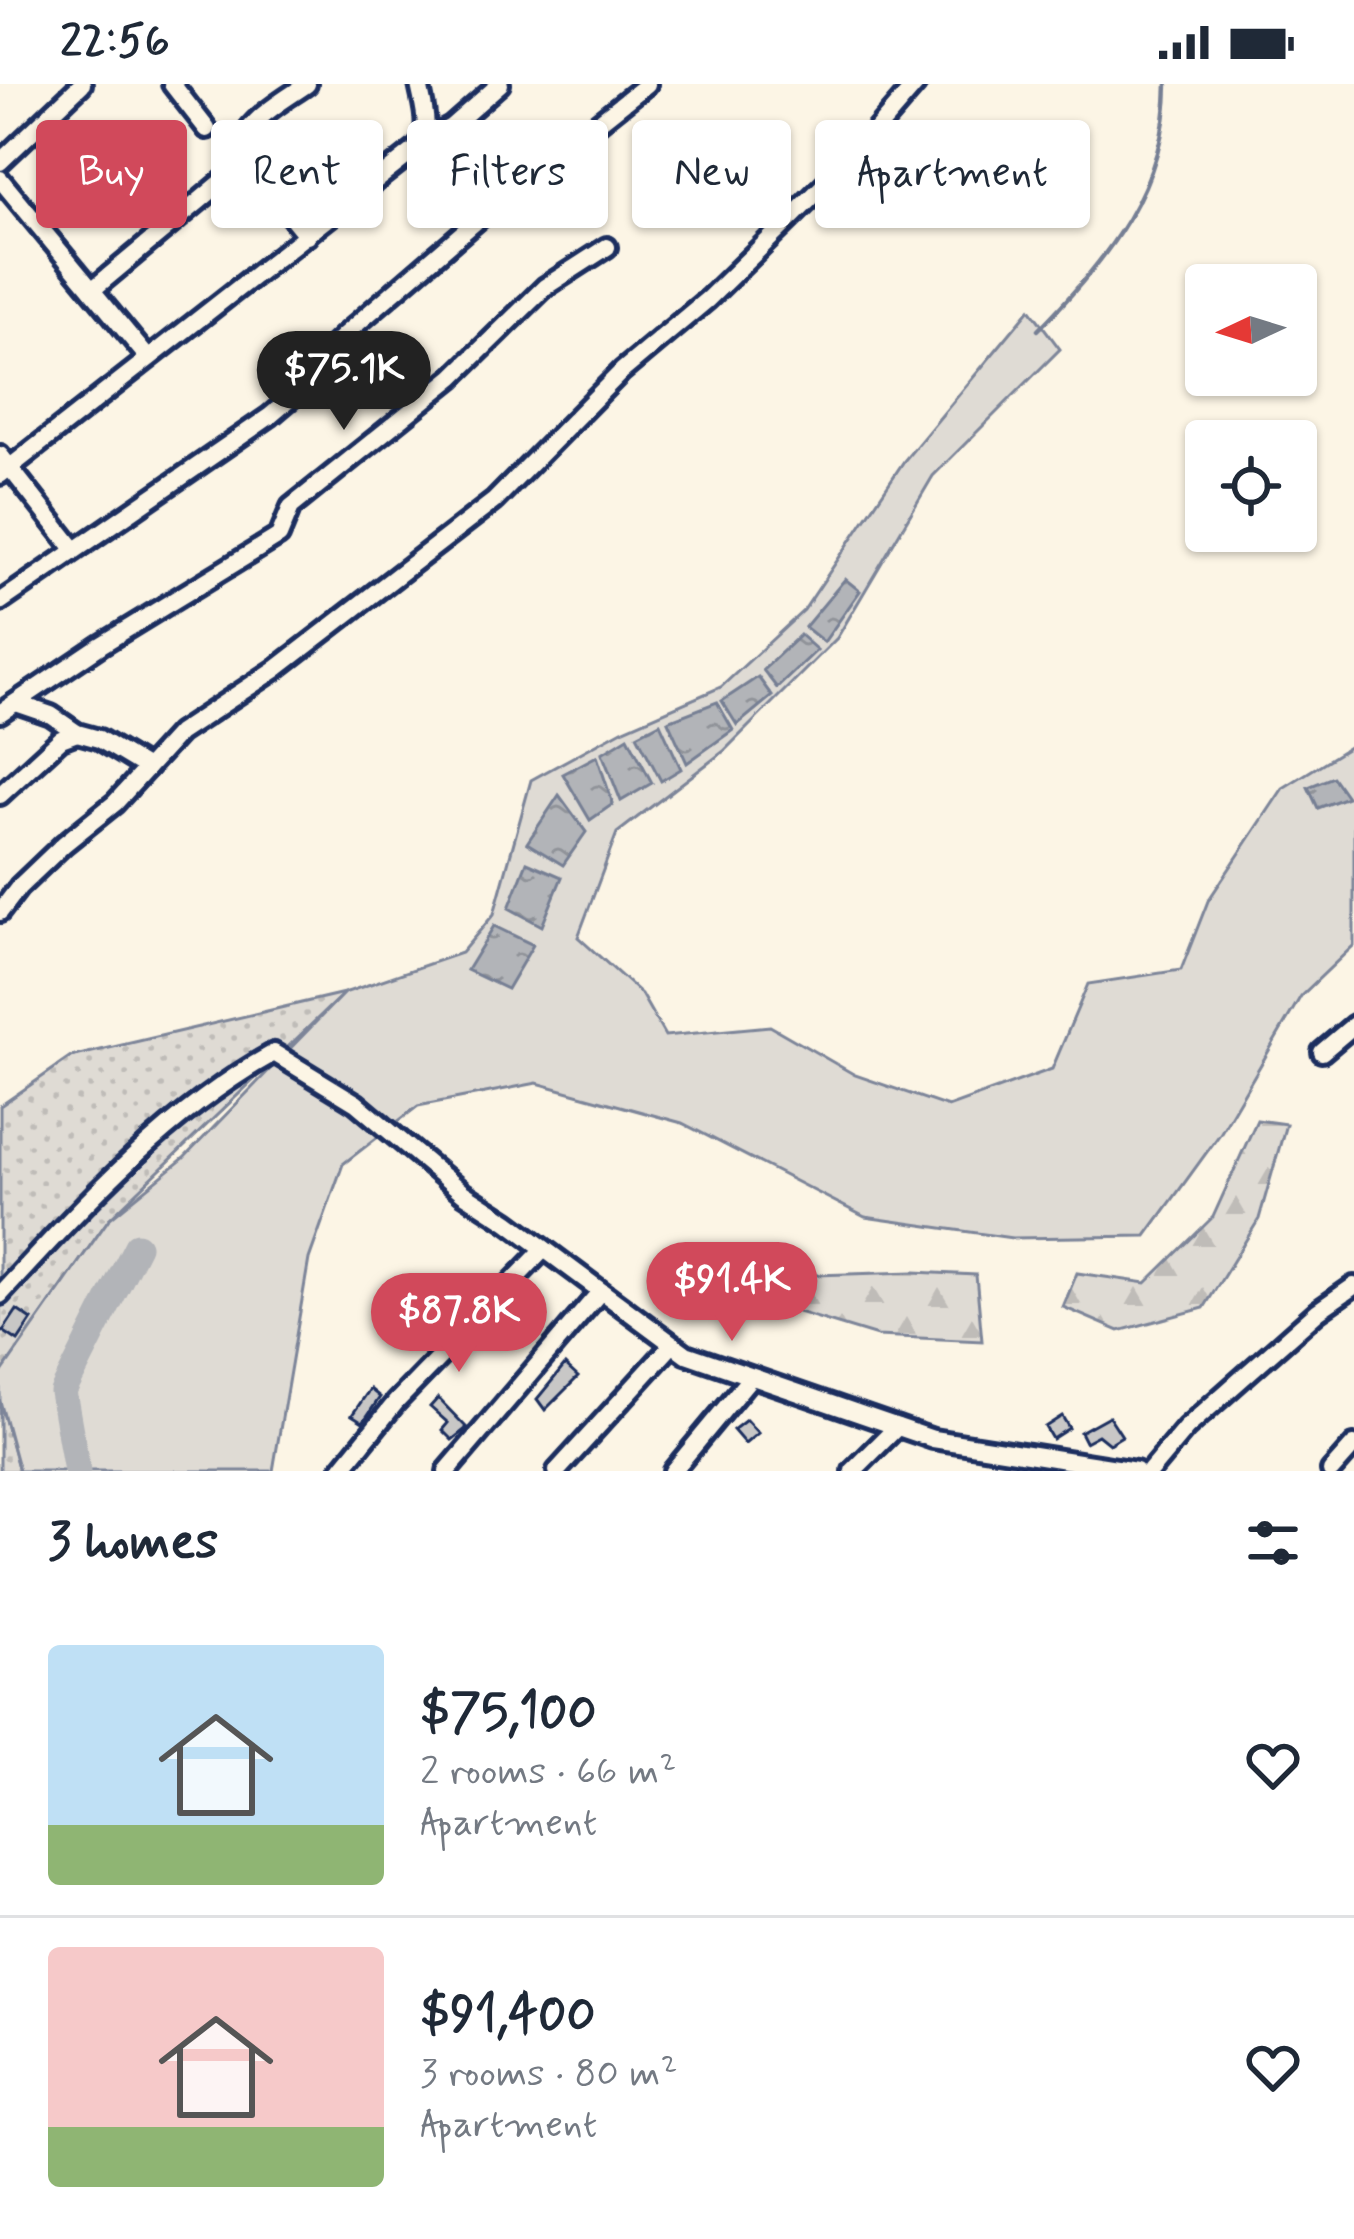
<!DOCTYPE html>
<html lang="en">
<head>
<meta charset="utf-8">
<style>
	:root { --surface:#fff; --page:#f2f2f3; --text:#1f2937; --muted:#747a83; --line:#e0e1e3; --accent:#d1495b }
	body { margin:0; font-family:Mynerve,sans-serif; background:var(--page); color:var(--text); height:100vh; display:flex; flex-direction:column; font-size:45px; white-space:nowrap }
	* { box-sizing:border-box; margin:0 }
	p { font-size:39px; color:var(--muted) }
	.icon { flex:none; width:66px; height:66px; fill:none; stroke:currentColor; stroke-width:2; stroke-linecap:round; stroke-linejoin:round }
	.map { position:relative; height:1387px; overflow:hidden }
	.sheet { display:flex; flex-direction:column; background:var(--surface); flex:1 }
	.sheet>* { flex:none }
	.hud { position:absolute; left:36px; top:36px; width:1284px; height:108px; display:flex; gap:24px }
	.needle { width:78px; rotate:266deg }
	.buttons { position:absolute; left:1185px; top:180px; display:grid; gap:24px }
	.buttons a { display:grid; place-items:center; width:132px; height:132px; border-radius:12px; background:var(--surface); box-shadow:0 3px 9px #0004; font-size:60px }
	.price { position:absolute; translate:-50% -102px; padding:0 27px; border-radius:42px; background:var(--accent); color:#fff; font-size:39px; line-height:78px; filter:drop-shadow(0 3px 6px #0008) }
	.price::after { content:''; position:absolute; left:50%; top:72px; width:36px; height:27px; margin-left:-18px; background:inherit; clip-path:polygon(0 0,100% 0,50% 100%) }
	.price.active { background:#222; color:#fff }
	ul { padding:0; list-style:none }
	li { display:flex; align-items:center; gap:36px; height:300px; padding:0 48px }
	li+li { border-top:3px solid var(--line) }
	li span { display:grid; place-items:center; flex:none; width:336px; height:240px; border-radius:12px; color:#555 }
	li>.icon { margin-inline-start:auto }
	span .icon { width:144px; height:144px; fill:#fffc; stroke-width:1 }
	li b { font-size:51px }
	h2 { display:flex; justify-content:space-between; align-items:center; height:144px; padding:0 48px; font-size:51px }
	.pill { padding:0 42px; border-radius:12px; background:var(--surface); box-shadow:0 3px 9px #0004; font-size:42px; line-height:108px }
	.pill.active { background:var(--accent); color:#fff }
	.status { display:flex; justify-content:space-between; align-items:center; height:84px; padding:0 60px; background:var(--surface); direction:ltr }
	.status svg { height:33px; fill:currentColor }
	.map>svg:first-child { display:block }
</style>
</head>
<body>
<div class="status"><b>22:56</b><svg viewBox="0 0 49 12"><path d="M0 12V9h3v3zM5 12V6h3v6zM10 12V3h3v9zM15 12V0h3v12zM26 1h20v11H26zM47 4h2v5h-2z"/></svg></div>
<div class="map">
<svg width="1354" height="1387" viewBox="0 0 1354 1387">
	<defs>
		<pattern id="grass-dots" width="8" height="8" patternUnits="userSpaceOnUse" patternTransform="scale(3)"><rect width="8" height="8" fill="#dfdbd4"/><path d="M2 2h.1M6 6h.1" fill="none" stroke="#bfbcb8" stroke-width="1.8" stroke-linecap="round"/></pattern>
		<pattern id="forest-firs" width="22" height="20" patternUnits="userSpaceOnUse" patternTransform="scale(3)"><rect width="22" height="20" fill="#dfdbd4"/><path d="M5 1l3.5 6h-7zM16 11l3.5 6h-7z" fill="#bfbcb8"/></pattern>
		<pattern id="water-ripples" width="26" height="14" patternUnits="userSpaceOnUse" patternTransform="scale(3)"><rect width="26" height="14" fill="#b2b4b8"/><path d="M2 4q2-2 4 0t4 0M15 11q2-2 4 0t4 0" fill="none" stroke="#909399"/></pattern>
	</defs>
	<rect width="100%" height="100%" fill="#fcf5e5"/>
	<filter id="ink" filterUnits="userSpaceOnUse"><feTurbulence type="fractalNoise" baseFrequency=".00833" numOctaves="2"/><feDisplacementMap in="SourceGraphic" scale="24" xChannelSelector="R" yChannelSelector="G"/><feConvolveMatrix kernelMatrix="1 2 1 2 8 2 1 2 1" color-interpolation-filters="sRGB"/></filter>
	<g filter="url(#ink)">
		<!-- grass -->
		<g fill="url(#grass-dots)" stroke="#7d8599" stroke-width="3">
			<path d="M344,909L109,1135L0,1291V1022L71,973Z"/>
			<path d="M0,1317L19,1387H0Z"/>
		</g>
		<!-- forest -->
		<g fill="url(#forest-firs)" stroke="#7d8599" stroke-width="3">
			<path d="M1257,1036L1286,1040L1259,1135L1204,1224L1119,1247L1063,1223L1077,1189L1146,1199L1213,1133Z"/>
			<path d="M914,1188L976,1191L982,1257L877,1252L765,1218L782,1192Z"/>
		</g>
		<!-- green -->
		<path fill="#dfdbd4" stroke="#7d8599" stroke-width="3" d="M1030,225L1060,265L933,392L837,554L724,667L617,749L578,853L641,910L665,952L770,942L855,991L948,1023L1052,985L1088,900L1181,886L1208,817L1283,704L1354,660V861L1301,912L1220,1050L1146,1152L1012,1154L865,1133L682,1039L537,999L418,1022L343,1080L309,1175L273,1387H19L0,1317V1291L109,1135L184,1074L344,909L461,869L494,830L531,696L622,646L721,603L804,526L904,377Z"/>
		<!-- water -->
		<g fill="url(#water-ripples)" stroke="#767f94" stroke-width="3">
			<path d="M845,495L860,507L824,558L805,543Z"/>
			<path d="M800,551L817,566L777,604L763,586Z"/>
			<path d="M758,593L772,612L737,641L722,617Z"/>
			<path d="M717,618L733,646L687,679L668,637Z"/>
			<path d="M660,639L681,685L661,697L637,651Z"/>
			<path d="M628,653L652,699L621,717L602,669Z"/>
			<path d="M597,672L613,720L590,736L563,690Z"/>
			<path d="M1333,693L1347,713L1318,724L1308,703Z"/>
			<path d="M559,711L586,748L563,781L527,759Z"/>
			<path d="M527,778L562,793L542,842L509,824Z"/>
			<path d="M494,842L533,861L507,905L467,886Z"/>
		</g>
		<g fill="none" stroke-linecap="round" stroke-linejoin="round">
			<!-- stream -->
			<path stroke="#767f94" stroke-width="4.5" d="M1038,246C1107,176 1166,103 1167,0"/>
			<!-- river -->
			<path stroke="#b2b4b8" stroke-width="27" d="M77,1387L63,1308L137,1162"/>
		</g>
		<!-- building -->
		<g fill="#c8c7c6" stroke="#1b2f5e" stroke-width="3">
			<path d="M17,1226L32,1236L18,1257L3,1247Z"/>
			<path d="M565,1281L578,1293L545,1326L537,1315Z"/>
			<path d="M370,1305L380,1313L363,1338L352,1331Z"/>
			<path d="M438,1314L467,1344L452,1356L442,1346L448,1339L430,1323Z"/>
			<path d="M1062,1332L1069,1344L1052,1355L1045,1343Z"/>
			<path d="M1109,1332L1122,1352L1109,1360L1098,1351L1085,1358L1080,1348Z"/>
			<path d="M746,1336L758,1349L745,1360L733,1346Z"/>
		</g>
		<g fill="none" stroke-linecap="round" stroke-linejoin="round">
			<!-- minor casing -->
			<g stroke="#1b2f5e" stroke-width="26">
				<g id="minor">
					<path d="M172,0L207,45"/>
					<path d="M422,59L451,43L500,0"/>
					<path d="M0,78L82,0"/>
					<path d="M0,95L148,274"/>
					<path d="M307,152L242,72C234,42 285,16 307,0"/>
					<path d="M92,206L246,78"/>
					<path d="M0,371L74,465"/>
					<path d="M0,391L416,65C433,47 423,22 419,0"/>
					<path d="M0,518L270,332L297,309L317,277L344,251L503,114L647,0"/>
					<path d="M16,619L51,631L77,649L99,655L147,684"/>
					<path d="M0,629L101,561L279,452L291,423L453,293L545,203L607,163"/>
					<path d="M0,711L61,655L77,649"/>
					<path d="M0,828L19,803L64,760L115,719L179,649L276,585L494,417L622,287L708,215L792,133L859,66L916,0"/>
					<path d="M1322,968L1354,941"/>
					<path d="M0,1211C82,1122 167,1028 274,969L356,1019L463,1109L508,1138L686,1270L933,1355L1136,1387"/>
					<path d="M340,1387L396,1318L544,1165"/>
					<path d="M447,1387L600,1208"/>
					<path d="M557,1387L672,1261"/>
					<path d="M673,1387L751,1293"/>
					<path d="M853,1387L897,1343"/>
					<path d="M1150,1387L1186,1344L1318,1227L1354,1202"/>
					<path d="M1331,1387L1354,1361"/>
				</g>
			</g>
			<!-- minor -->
			<use href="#minor" stroke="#fcf5e5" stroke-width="16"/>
		</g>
	</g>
</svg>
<div class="buttons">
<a><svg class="needle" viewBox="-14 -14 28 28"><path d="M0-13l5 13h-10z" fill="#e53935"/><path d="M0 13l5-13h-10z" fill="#747a83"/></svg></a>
<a><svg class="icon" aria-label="locate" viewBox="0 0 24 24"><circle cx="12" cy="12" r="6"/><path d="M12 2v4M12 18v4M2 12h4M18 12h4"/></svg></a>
</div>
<b class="price active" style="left:344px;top:349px">$75.1K</b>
<b class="price" style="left:732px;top:1260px">$91.4K</b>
<b class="price" style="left:459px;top:1291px">$87.8K</b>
<div class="hud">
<a class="pill active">Buy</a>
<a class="pill">Rent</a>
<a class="pill">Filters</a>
<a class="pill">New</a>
<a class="pill">Apartment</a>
</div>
</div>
<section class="sheet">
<h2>3 homes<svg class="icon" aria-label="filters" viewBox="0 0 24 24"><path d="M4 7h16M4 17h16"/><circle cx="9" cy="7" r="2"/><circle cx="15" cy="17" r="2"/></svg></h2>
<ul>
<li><span style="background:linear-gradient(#bfe0f5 75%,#8fb573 0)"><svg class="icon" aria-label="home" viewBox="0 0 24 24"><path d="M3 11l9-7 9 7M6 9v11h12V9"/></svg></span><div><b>$75,100</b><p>2 rooms · 66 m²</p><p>Apartment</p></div><svg class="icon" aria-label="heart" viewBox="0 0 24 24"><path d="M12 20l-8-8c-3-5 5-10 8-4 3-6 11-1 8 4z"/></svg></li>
<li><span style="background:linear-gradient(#f6c9c9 75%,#8fb573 0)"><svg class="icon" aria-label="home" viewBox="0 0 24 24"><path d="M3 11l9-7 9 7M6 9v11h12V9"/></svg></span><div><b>$91,400</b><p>3 rooms · 80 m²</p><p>Apartment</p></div><svg class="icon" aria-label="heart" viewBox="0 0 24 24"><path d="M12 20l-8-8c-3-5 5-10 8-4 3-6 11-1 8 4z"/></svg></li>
</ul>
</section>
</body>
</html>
